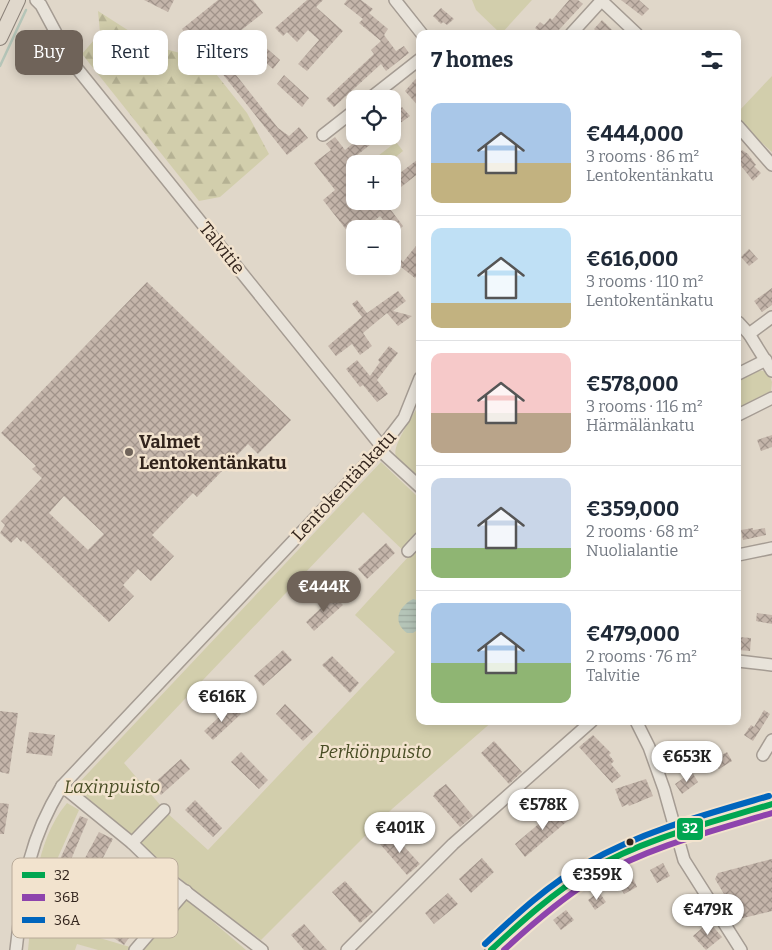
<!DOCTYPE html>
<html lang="en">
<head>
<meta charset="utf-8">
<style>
	:root { --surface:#fff; --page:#f2f2f3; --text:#1f2937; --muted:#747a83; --line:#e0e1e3; --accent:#6f6359 }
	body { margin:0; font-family:Bitter,serif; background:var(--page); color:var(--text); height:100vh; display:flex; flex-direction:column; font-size:19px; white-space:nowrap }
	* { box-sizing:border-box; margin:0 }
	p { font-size:16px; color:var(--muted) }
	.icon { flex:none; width:28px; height:28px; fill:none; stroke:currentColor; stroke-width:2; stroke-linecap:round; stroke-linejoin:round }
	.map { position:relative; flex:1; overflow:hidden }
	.details { position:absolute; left:416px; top:30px; width:325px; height:695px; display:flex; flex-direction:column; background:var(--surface); border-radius:10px; box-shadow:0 2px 12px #0003 }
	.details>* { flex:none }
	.banner { position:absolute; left:15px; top:30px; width:326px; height:45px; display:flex; gap:10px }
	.buttons { position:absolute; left:346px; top:90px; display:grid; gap:10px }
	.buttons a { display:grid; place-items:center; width:55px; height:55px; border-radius:10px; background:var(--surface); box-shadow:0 2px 12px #0003; font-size:25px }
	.price { position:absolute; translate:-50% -42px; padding:0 11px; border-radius:18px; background:#fff; color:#222; font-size:16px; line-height:32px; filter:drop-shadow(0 1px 2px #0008) }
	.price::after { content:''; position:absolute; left:50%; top:30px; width:15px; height:11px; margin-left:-8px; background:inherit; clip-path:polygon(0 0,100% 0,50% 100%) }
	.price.current { background:var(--accent); color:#fff }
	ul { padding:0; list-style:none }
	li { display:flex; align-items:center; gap:15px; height:125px; padding:0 15px }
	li+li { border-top:1px solid var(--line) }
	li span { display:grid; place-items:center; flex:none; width:140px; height:100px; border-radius:10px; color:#555 }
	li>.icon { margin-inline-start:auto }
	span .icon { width:60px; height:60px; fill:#fffc; stroke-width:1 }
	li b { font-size:21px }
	h2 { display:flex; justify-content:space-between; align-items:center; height:60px; padding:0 15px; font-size:21px }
	.tag { padding:0 18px; border-radius:10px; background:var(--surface); box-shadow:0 2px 12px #0003; font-size:18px; line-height:45px }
	.tag.current { background:var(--accent); color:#fff }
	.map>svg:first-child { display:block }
</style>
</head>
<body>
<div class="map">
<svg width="772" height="950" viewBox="0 0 772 950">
	<defs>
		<pattern id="forest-firs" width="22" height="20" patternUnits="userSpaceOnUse" patternTransform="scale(1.25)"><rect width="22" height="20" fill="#d2ceac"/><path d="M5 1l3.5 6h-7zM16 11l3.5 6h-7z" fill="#b5b193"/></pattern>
		<pattern id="water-rules" width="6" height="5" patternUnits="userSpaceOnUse" patternTransform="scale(1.25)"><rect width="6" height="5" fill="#b5c5b8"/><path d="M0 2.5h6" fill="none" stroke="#9ca99e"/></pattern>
		<pattern id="building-cross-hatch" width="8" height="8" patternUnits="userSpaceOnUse" patternTransform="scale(1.25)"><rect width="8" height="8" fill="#c4b5aa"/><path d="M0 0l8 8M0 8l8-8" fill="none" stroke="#a0938a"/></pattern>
	</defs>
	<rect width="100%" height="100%" fill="#e0d7c9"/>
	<!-- green -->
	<g fill="#d2ceac">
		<path d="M472,0H532L501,34L476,10Z"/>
		<path d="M772,76V152L738,121V112Z"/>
		<path d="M396,142L403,151L387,164H378L374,159Z"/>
		<path d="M758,370L768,372L772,382L771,391L738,408V380Z"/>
		<path d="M420,402V477C413,471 401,464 396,456C391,446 415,414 420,402Z"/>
		<path d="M381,462L420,499V721H493L392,809L261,940L197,893L139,843L166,812L208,850L395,652L355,615L409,556L363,512L124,763L162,807L137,832L129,836L74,788Z"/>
		<path d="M67,803L79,810L55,864L46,922L130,947L129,950H98L77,944L75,950H28C34,900 33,844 67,803Z"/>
		<path d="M185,898L246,950H143Z"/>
	</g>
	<!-- forest -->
	<path fill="url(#forest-firs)" d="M98,11L151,45L205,60L247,113L269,154L220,197L199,201L82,54L100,33Z"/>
	<!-- water -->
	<path fill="url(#water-rules)" d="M413,599L420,601V628L413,633H407C392,622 398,607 413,599Z"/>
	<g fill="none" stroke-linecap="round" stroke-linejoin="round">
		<!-- stream -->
		<path stroke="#b5c5b8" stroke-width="2.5" d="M0,66L26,10"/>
	</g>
	<!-- building -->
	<g fill="url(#building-cross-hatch)" fill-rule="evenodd">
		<path d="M144,0H174L168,12Z"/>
		<path d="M218,0H253L263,13L216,50L210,42L203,47L198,41L194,44L182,29Z"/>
		<path d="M307,0H323L316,7L343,31L307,71L298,64L319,40L308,30L297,42L287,32L283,36L275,28Z"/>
		<path d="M347,0H361L373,9L369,13L388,29L384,35L396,51L404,46L409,53L386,71L381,64L334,107L326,99L374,54L371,50L381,41L359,23L363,19L344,4Z"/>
		<path d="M569,0H578L583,4L555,34H542L535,28L540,22L544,25L550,18L552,20Z"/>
		<path d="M621,0H639L649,9L642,16Z"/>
		<path d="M441,8L454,19L447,25L443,22L441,24L433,16Z"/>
		<path d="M602,20L616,34H599L594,29Z"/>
		<path d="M255,38L280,60L273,69L248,47Z"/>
		<path d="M225,61L278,128L289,136L299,127L308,138L287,155L217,67Z"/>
		<path d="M420,74V108L405,91Z"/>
		<path d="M284,75L309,98L302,107L277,84Z"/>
		<path d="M402,107L410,116L392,129V114Z"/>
		<path d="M362,136H381L351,160L355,165V201H384L403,226L394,234L392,229H390L380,216L364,229H355V241L323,200L335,190L314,163L331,150L326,144L335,137L345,150Z"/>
		<path d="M742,150L748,154L756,165L754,166L761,173L753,181L738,162V155Z"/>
		<path d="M417,160L420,164V172L396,191L392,187V179Z"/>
		<path d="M420,241V271L415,278L392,260V248L403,262Z"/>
		<path d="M749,249L758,259L749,266L741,257Z"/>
		<path d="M147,282L291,420L258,454L248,444L197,497L193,493L152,535L174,556L151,581L138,569L123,585L134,596L109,622L23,540L21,542L17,537L11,543L0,533L5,525L1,521L42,478L32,469L36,466L1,433ZM64,496L104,534L88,550L49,513Z"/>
		<path d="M772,288V305L762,312L754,301Z"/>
		<path d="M398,291L406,301L393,311L412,316L398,326L387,313L363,333L372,346L360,355L352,344L336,356L328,346L362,317L352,304L357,300L367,313Z"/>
		<path d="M389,346L398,353L377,380L388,394L377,402L363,385L360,387L346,369L357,360L370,376L380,362L378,360Z"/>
		<path d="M772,435V447L761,451L757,440Z"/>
		<path d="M753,528V530L765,528L766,535L743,540L741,530Z"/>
		<path d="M386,543L395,553L367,579L358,569Z"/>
		<path d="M334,596L343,605L314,631L306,622Z"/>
		<path d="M757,613L772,615V624L756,621Z"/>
		<path d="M738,637L751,638L750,651L738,650Z"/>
		<path d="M283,650L292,660L263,686L254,676Z"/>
		<path d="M332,656L359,683L350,693L322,665Z"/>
		<path d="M285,704L313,732L303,741L276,714Z"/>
		<path d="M232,705L241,714L213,740L204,731Z"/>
		<path d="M764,710L770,714L753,741L744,735L751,725L754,727Z"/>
		<path d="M0,711L18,713L9,774L0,772Z"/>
		<path d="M29,732L55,735L52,756L26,753Z"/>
		<path d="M593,735L611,753L609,755L614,761L611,764L621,776L612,783L579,747Z"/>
		<path d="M494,741L522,772L509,784L481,753Z"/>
		<path d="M241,752L268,780L259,789L231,762Z"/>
		<path d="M727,752L732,761L719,769L712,757L718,753L720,756Z"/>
		<path d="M181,759L190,769L161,795L152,785Z"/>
		<path d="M692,772L698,782L682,794L675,784Z"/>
		<path d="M646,779L653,796L629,806L628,804L622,807L615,789Z"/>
		<path d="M446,784L473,816L460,827L433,796L435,794L434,793Z"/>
		<path d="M195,800L222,828L213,837L185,810Z"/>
		<path d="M0,803L9,804L4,834H0Z"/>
		<path d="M560,806L571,818L525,857L515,844Z"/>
		<path d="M80,816L88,819L62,881L70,885L90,888L82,928L68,926L69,922L48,919L55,870Z"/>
		<path d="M99,832L113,839L91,880L77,873Z"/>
		<path d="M392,833L420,864L407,875L380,844Z"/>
		<path d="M482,858L494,872L471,893L459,879Z"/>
		<path d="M772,859V911L739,919L715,879L718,873Z"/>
		<path d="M663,863L670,876L657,883L650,870Z"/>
		<path d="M632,876L637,887L624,894L618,883Z"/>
		<path d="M345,881L373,912L360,923L332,892Z"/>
		<path d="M599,892L606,902L595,910L588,900Z"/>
		<path d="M448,893L458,904L434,924L425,913Z"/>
		<path d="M135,903L147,912L124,945L111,936Z"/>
		<path d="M566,910L574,920L561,930L553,920Z"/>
		<path d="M709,922L722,937L706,950L693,936Z"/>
		<path d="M304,924L327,950H304L291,935Z"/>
	</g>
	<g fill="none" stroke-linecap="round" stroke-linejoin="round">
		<!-- minor casing -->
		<g stroke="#a59c93" stroke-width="14">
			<g id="minor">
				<path d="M36,0L41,5L71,61L378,442L385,455L420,487"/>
				<path d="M395,0L422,34"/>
				<path d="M602,1L637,34"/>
				<path d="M571,34L602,0"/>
				<path d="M369,99L420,59"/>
				<path d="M738,126L772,165"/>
				<path d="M323,135L355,110"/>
				<path d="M738,322L749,334L772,371"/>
				<path d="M749,334L772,317"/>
				<path d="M738,374L766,360"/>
				<path d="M738,415L772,398"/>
				<path d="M408,551L420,538"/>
				<path d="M738,555L772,548"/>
				<path d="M738,661L772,665"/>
				<path d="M636,721L649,747L664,789L684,860L741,950"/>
				<path d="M763,755L772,740"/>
				<path d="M62,786L132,843L168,878L262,950"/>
				<path d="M132,843L164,810"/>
				<path d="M16,950C24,883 26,845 62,786L381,448L404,418L420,378"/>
				<path d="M135,950L186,891"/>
				<path d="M347,950L453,844L592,721"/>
				<path d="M491,950C522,921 553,893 590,871C643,840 713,822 772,804"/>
			</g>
		</g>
		<!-- major casing -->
		<g stroke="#8b8279" stroke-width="16">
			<path id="major" d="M0,38L18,0"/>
		</g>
		<!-- minor -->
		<use href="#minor" stroke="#e8e3da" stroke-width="11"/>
		<!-- major -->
		<use href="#major" stroke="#e0d8cc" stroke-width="14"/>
		<!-- bus-1 casing -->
		<g stroke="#f2e3ce" stroke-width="10">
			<path id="bus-1" d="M491,950C522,921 553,893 589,871C645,838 710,823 772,804"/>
		</g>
		<!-- bus-2 casing -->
		<g stroke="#f2e3ce" stroke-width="10">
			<path id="bus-2" d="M504,950C532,924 561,899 593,879C648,847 712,831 772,813"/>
		</g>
		<!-- bus-3 casing -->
		<g stroke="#f2e3ce" stroke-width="10">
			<path id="bus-3" d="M485,944C517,914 549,884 587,863C643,831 707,814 769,796"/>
		</g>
		<!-- bus-1 -->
		<use href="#bus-1" stroke="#00a651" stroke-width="6"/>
		<!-- bus-2 -->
		<use href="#bus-2" stroke="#8e44ad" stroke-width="6"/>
		<!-- bus-3 -->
		<use href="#bus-3" stroke="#0065bd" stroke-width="6"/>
	</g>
	<!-- markers -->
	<circle fill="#6f6359" stroke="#f2e3ce" stroke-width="2" cx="129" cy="452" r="5"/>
	<circle fill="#32241c" stroke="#f2e3ce" stroke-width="2" cx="630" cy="842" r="4.5"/>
	<g text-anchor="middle" stroke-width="5" stroke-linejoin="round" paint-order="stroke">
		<!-- street labels -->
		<g font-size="18" fill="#32241c" stroke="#f2e3ce">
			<text transform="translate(222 248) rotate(51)" y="6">Talvitie</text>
			<text transform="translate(344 486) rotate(-47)" y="6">Lentokentänkatu</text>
		</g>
		<!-- poi labels -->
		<g font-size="18" font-weight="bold" fill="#32241c" stroke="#f2e3ce" text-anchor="start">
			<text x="139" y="448">Valmet<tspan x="139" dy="21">Lentokentänkatu</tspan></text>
		</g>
		<!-- park labels -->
		<g font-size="18" font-style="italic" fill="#484d24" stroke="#f2e3ce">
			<text x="375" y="758">Perkiönpuisto</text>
			<text x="112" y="793">Laxinpuisto</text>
		</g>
	</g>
	<!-- legend -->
	<rect x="12" y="858" width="166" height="80" rx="8" fill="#f2e3ce" stroke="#b8aa99" stroke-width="1"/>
	<rect x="22" y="872" width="23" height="6" fill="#00a651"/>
	<rect x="22" y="894" width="23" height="7" fill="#8e44ad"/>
	<rect x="22" y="917" width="23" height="6" fill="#0065bd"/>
	<g font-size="14" fill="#32241c">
		<text x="54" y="880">32</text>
		<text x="54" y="902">36B</text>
		<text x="54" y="925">36A</text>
	</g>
	<rect stroke="#f2e3ce" stroke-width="2" x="676" y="817" width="28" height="24" rx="5" fill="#00a651"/>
	<g font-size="14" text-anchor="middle" font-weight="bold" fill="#fff">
		<text x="690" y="833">32</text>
	</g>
</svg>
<div class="buttons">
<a><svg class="icon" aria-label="locate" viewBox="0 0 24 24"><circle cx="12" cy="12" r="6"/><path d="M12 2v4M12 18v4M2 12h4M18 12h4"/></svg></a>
<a>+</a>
<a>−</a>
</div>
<b class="price current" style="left:324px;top:613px">€444K</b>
<b class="price" style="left:222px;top:723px">€616K</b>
<b class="price" style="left:687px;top:783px">€653K</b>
<b class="price" style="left:543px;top:831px">€578K</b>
<b class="price" style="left:400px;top:854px">€401K</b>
<b class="price" style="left:597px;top:901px">€359K</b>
<b class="price" style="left:708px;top:936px">€479K</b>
<div class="banner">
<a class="tag current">Buy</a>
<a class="tag">Rent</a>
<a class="tag">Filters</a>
</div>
<section class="details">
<h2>7 homes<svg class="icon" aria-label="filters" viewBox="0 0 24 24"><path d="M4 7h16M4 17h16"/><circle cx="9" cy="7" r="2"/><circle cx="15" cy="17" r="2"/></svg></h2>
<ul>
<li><span style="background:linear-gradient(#a9c7e8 60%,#c2b280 0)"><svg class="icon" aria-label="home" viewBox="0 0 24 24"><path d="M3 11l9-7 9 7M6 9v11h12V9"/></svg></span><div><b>€444,000</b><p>3 rooms · 86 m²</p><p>Lentokentänkatu</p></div></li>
<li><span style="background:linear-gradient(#bfe0f5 75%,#c2b280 0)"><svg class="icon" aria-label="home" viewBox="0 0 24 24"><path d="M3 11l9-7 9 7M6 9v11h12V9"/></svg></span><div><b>€616,000</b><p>3 rooms · 110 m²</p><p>Lentokentänkatu</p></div></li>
<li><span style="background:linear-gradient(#f6c9c9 60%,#b9a48a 0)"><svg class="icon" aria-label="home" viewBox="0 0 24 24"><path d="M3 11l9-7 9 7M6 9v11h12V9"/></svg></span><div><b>€578,000</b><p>3 rooms · 116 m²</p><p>Härmälänkatu</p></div></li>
<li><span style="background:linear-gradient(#c9d6e8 70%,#8fb573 0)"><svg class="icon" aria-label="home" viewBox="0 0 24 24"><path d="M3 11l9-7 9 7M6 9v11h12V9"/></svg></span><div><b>€359,000</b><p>2 rooms · 68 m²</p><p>Nuolialantie</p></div></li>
<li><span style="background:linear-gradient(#a9c7e8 60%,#8fb573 0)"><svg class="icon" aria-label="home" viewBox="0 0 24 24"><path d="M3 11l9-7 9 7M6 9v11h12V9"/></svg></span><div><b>€479,000</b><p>2 rooms · 76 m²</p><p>Talvitie</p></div></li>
</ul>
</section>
</div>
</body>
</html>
